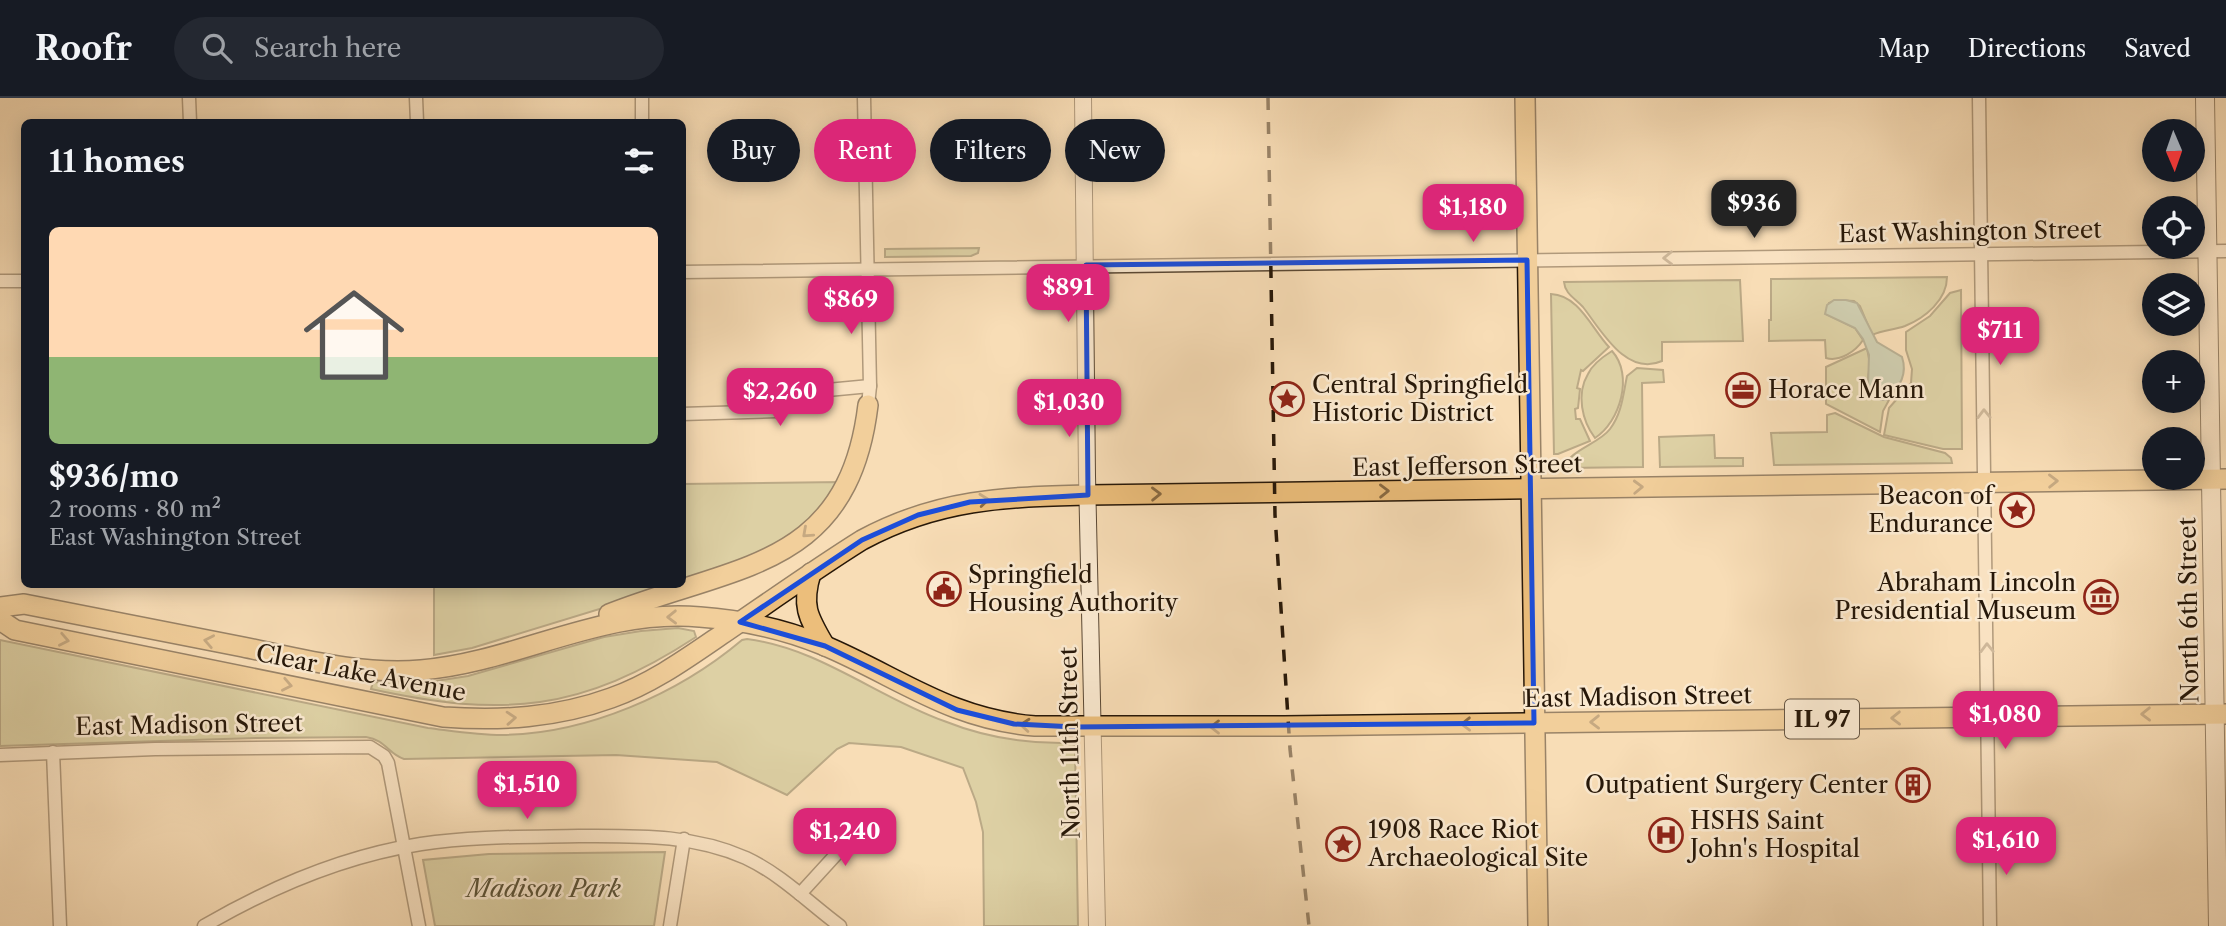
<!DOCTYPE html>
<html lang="en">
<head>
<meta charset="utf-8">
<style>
	:root { --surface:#171b24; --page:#242831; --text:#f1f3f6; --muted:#9ea1a6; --line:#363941; --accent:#db2777 }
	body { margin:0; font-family:"Libre Caslon Text",serif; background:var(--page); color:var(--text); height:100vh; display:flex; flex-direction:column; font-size:26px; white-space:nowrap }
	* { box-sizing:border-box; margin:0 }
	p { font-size:23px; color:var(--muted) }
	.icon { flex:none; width:38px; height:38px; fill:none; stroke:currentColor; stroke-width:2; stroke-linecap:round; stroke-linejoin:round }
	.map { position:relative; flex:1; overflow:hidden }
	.panel { position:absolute; left:21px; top:21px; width:665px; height:469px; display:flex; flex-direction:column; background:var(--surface); border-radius:10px; box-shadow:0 4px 18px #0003 }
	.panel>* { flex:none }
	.top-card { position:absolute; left:707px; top:21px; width:665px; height:63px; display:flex; gap:14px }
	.needle { width:46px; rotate:178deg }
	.fabs { position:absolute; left:2142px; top:21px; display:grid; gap:14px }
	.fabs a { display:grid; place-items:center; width:63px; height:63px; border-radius:50%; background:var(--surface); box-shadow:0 4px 18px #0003; font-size:35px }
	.price { position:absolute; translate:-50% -60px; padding:0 16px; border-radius:14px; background:var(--accent); color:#fff; font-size:23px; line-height:46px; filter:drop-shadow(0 2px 4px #0008) }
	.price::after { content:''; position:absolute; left:50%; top:42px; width:21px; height:16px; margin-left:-10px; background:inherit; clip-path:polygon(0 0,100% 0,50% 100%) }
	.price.on { background:#222; color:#fff }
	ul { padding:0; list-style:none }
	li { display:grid; align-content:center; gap:14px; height:371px; padding:0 28px }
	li+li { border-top:2px solid var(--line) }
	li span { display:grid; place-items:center; height:217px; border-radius:10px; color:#555 }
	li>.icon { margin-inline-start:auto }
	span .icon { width:126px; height:126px; fill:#fffc; stroke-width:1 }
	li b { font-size:30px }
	h2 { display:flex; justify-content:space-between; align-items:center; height:84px; padding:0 28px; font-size:30px }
	.pill { padding:0 24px; border-radius:32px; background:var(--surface); box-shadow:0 4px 18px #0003; font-size:24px; line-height:63px }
	.pill.on { background:var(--accent); color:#fff }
	header { display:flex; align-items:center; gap:42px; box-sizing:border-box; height:98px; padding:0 35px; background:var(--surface); border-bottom:2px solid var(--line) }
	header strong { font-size:33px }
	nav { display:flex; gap:38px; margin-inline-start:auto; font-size:24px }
	.search { width:490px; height:63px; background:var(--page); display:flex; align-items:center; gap:18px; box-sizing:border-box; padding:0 24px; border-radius:38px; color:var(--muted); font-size:26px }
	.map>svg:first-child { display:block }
</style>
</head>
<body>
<header>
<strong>Roofr</strong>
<div class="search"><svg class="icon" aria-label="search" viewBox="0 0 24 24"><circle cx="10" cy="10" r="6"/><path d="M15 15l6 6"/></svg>Search here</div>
<nav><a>Map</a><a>Directions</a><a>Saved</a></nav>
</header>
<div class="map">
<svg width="2226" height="828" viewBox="0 0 2226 828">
	<rect width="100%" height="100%" fill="#f8ddb6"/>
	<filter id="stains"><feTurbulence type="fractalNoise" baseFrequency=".00286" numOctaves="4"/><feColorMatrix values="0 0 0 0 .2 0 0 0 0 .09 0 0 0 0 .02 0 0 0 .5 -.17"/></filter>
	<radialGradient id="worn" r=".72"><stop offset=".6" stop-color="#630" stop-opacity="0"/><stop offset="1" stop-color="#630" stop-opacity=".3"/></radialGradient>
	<!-- green -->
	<g fill="#bcc18f" stroke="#716c4c" stroke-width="2">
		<path d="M979,150L978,155L971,158L885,159V151Z"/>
		<path d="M1947,179C1947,202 1925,220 1905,228C1894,232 1883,232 1872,237L1860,208L1854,203L1837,202L1829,205L1826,216L1855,230L1863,242C1856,253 1840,264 1826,260L1825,242L1769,243V222H1771V181Z"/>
		<path d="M1740,182L1743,243L1662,244V263C1626,279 1601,232 1583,209C1575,200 1565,196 1564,184Z"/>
		<path d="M1961,192L1962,351H1943L1884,337L1889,310L1911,285L1912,271L1906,252V234L1930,218L1950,195Z"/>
		<path d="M1551,196C1579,197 1592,231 1609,249L1583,273L1581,272L1577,290L1580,291L1578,310L1575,311L1576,321H1580L1590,343L1558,356H1554Z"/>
		<path d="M1867,250L1870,266L1867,287L1881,302H1889L1883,313L1880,334L1826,306V269Z"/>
		<path d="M1612,253C1634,277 1620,324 1595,340C1582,323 1576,296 1588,276C1592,267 1604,258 1612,253Z"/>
		<path d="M1637,270L1663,272L1664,284L1642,285L1643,369L1565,370C1567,353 1599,346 1610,331C1622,315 1623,297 1627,278Z"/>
		<path d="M1835,315L1884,339L1945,355L1951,360L1952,365L1774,367L1771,335L1827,334V317Z"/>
		<path d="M1714,337L1715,360H1743V368L1660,369L1659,339Z"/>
		<path d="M841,384L833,396L787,444L683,485L682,386Z"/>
		<path d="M434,487H678L472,550L434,557Z"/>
		<path d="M678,530L694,533L696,539C581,614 503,620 371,591L373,584L423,585L468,578L604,539L641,533Z"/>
		<path d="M747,541C819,550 877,599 944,623C984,639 1026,646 1069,645L1075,647L1078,828H984L983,734L976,704L963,670L901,649L849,645L837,651L787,697L717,664L616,657L404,661C388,656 386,642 366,639L257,640L0,648V542L428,630C453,633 477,637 502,637C587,636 678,596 742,542Z"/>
		<path d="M665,754L654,828H435L423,762L489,756Z"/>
	</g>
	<!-- water -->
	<path fill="#9fbda8" stroke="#6f7b68" stroke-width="2" d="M1834,202H1846L1857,205L1877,244L1902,259C1908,277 1899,291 1885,302H1881L1868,289L1869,257L1863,241L1855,230L1825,216L1827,207Z"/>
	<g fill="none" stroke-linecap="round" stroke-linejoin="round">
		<!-- minor casing -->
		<g stroke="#5a4834" stroke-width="15">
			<g id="minor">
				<path d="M189,0L190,24"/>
				<path d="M416,0L417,24"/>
				<path d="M642,0V24"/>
				<path d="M864,0L870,288L868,307"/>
				<path d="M1979,0L1990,828"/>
				<path d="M682,174L2226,153"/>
				<path d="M0,183H24"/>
				<path d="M682,316L777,313L817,293L870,288"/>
				<path d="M53,654L60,828"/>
				<path d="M0,657L155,651L370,649L384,658L388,665L419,828"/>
				<path d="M800,796L852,739L861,734L882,730"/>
				<path d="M204,828C271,789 343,758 421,746C473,738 526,739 579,738C637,738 692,736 746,760C782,777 809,805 840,828"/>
				<path d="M670,828L684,741"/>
			</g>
		</g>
		<!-- tertiary casing -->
		<g stroke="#5a4834" stroke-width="18">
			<path id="tertiary" d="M1083,0L1087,378L1097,828"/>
		</g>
		<!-- secondary casing -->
		<g stroke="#261708" stroke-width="20">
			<path id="secondary" d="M2205,0L2218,828"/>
		</g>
		<!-- primary casing -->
		<g stroke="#261708" stroke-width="22">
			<g id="primary">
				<path d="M1525,0L1538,828"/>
				<path d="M811,475C801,508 808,519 825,548"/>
				<path d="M0,509L24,506C97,520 170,535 243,549C301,561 360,577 421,572C517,564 601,510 700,519C742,522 784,531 823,547C899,579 949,621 1035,628H1284L2226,616"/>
				<path d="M609,516C735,466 848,472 868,307"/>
				<path d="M0,522L15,532L443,619C501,623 556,620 611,600C651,586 686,561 721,537C768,505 814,472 862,442C938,401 1004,399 1088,397L2226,381"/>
			</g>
		</g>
		<!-- minor -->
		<use href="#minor" stroke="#fae9d0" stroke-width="12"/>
		<!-- tertiary -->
		<use href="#tertiary" stroke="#fae9d0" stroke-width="16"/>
		<!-- secondary -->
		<use href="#secondary" stroke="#fae9d0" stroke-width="18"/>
		<!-- primary -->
		<use href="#primary" stroke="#ecbe7b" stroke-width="19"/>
		<!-- rail -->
		<path stroke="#261708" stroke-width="3.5" stroke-dasharray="12 12" stroke-linecap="butt" d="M1268,0L1275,417L1290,651L1309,828"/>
	</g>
	<!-- one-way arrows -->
	<defs><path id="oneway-chevron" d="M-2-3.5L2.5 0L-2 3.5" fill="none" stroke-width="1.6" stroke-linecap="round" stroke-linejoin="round" transform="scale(1.75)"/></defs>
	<g stroke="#9b8a76">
		<use href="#oneway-chevron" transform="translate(1668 160) rotate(179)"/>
		<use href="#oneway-chevron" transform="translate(1984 316) rotate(-91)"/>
		<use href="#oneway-chevron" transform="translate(1987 550) rotate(-91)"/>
	</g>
	<g stroke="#896a42">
		<use href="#oneway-chevron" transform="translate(2053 383) rotate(-1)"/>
		<use href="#oneway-chevron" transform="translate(1638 389) rotate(-2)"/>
		<use href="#oneway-chevron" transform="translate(1384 393) rotate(-1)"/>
		<use href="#oneway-chevron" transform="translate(1156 396) rotate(-1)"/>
		<use href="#oneway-chevron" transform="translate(984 402) rotate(-6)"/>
		<use href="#oneway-chevron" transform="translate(807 435) rotate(138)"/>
		<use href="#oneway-chevron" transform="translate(672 519) rotate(179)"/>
		<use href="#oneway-chevron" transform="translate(64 542) rotate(11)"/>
		<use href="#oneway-chevron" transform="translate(209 543) rotate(-169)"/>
		<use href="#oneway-chevron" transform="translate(287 587) rotate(11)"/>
		<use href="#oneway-chevron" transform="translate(2146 616) rotate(179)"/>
		<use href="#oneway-chevron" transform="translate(511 620) rotate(-4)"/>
		<use href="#oneway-chevron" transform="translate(1896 620) rotate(179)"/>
		<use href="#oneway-chevron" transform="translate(1595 624) rotate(179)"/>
		<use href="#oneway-chevron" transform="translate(1466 626) rotate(179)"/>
		<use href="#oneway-chevron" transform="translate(1025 627) rotate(-175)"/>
		<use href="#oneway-chevron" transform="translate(1215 629) rotate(180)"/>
	</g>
	<!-- marked area -->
	<path d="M0 0H2226V828H0ZM1527,162L1534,625L1075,629L1014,626L957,612L825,548L740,524L862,442L918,417L970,404L1088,397L1086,167Z" fill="#f8ddb6" fill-opacity=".55" fill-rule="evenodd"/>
	<path fill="none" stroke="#1d4ed8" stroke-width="5" stroke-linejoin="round" d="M1527,162L1534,625L1075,629L1014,626L957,612L825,548L740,524L862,442L918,417L970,404L1088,397L1086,167Z"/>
	<!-- icons -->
	<defs>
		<g id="office-ring" transform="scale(1.75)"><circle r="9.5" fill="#fae9d0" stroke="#8f2418" stroke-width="1.5"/><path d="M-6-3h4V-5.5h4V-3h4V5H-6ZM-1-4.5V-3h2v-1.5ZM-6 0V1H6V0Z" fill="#8f2418"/></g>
		<g id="sight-ring" transform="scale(1.75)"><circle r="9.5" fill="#fae9d0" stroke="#8f2418" stroke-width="1.5"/><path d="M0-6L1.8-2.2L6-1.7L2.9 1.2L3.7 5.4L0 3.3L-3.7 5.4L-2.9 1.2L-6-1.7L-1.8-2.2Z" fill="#8f2418"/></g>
		<g id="civic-ring" transform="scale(1.75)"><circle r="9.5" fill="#fae9d0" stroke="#8f2418" stroke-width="1.5"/><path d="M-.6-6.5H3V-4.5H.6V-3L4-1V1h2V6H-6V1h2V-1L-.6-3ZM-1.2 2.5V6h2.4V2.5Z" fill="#8f2418"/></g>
		<g id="museum-ring" transform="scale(1.75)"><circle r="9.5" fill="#fae9d0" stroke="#8f2418" stroke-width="1.5"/><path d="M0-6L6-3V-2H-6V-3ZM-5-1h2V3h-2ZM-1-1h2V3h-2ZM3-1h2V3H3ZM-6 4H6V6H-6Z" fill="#8f2418"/></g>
		<g id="building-ring" transform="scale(1.75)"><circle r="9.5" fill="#fae9d0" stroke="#8f2418" stroke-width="1.5"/><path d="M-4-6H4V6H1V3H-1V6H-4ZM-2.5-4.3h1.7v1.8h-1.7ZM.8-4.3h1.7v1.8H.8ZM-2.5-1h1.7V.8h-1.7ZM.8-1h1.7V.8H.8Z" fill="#8f2418"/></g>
		<g id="hospital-ring" transform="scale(1.75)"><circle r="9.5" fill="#fae9d0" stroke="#8f2418" stroke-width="1.5"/><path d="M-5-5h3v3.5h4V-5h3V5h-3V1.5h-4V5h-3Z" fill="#8f2418"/></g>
	</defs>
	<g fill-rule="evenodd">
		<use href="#office-ring" x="1743" y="292"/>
		<use href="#sight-ring" x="1287" y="301"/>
		<use href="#sight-ring" x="2017" y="412"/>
		<use href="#civic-ring" x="944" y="491"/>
		<use href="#museum-ring" x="2101" y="499"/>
		<use href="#building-ring" x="1913" y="687"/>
		<use href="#hospital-ring" x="1666" y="737"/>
		<use href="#sight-ring" x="1343" y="746"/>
	</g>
	<g text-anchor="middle" stroke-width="5" stroke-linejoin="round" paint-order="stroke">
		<!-- shield labels -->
		<rect fill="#fae9d0" stroke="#665644" stroke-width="2" x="1785" y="601.5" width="74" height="39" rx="5"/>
		<g font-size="23" font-weight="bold" fill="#261708">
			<text x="1822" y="629">IL 97</text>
		</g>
		<!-- street labels -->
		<g font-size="24" fill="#261708" stroke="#fae9d0">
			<text transform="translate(1970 134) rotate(-1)" y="8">East Washington Street</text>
			<text transform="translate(1467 368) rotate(-1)" y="8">East Jefferson Street</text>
			<text transform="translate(2189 512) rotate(-91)" y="8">North 6th Street</text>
			<text transform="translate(361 575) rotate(11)" y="8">Clear Lake Avenue</text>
			<text transform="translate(1638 599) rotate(-1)" y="8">East Madison Street</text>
			<text transform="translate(189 627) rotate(-1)" y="8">East Madison Street</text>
			<text transform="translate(1070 645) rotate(-91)" y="8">North 11th Street</text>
		</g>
		<!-- poi labels -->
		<g font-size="24" fill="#261708" stroke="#fae9d0" text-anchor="start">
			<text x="1312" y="295">Central Springfield<tspan x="1312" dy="28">Historic District</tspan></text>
			<text x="1768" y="300">Horace Mann</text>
			<text x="1993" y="406" text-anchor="end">Beacon of<tspan x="1993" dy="28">Endurance</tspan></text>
			<text x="968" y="485">Springfield<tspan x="968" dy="28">Housing Authority</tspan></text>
			<text x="2076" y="493" text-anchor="end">Abraham Lincoln<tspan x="2076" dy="28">Presidential Museum</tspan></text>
			<text x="1888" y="695" text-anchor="end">Outpatient Surgery Center</text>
			<text x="1690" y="731">HSHS Saint<tspan x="1690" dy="28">John's Hospital</tspan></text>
			<text x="1368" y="740">1908 Race Riot<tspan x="1368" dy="28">Archaeological Site</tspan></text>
		</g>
		<!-- park labels -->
		<g font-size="24" font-style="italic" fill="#5a5237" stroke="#fae9d0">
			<text x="544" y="799">Madison Park</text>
		</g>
	</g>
	<rect width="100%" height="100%" filter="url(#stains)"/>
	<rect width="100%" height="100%" fill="url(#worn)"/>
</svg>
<div class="fabs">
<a><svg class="needle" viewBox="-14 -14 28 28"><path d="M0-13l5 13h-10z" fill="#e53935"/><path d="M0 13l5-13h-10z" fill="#9ea1a6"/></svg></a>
<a><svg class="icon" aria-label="locate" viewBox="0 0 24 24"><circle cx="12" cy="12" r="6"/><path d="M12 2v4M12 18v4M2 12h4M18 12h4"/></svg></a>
<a><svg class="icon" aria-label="layers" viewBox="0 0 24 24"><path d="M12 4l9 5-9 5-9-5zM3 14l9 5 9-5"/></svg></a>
<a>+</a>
<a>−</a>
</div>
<b class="price on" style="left:1754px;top:142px">$936</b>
<b class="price" style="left:1473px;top:146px">$1,180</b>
<b class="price" style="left:1068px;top:226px">$891</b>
<b class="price" style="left:851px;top:238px">$869</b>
<b class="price" style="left:2000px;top:269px">$711</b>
<b class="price" style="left:780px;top:330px">$2,260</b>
<b class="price" style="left:1069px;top:341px">$1,030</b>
<b class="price" style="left:2005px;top:653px">$1,080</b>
<b class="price" style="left:527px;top:723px">$1,510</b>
<b class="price" style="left:845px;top:770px">$1,240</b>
<b class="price" style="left:2006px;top:779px">$1,610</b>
<div class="top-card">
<a class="pill">Buy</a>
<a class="pill on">Rent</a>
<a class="pill">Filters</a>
<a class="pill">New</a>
</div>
<section class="panel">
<h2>11 homes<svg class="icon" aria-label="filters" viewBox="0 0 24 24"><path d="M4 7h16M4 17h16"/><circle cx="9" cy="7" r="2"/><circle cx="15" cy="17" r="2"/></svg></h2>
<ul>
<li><span style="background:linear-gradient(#ffd9b3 60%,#8fb573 0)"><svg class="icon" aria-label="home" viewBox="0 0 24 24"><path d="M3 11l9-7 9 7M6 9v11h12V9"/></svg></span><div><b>$936/mo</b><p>2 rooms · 80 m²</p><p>East Washington Street</p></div></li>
</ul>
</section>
</div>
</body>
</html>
